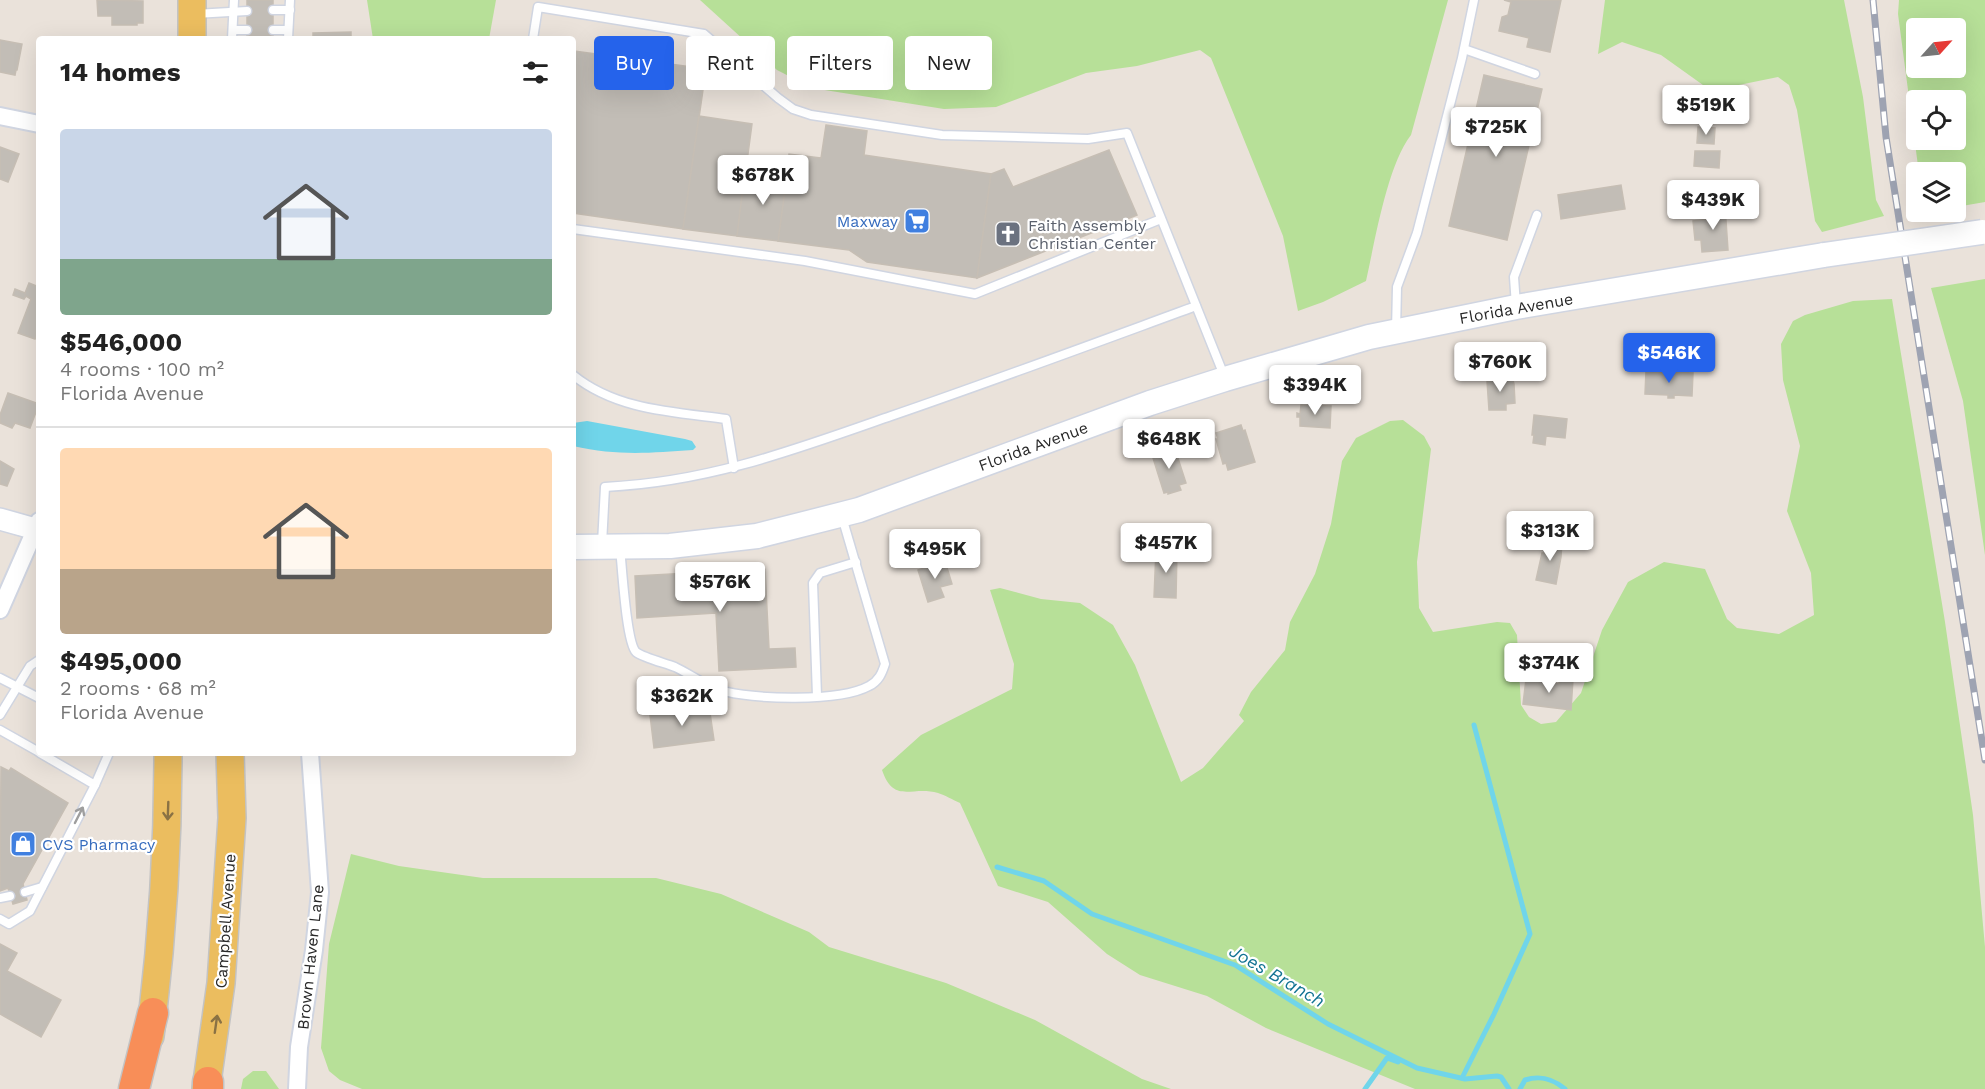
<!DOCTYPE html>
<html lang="en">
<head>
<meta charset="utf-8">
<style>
	:root { --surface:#fff; --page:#f6f6f6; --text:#222; --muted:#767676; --line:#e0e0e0; --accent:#2563eb }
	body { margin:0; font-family:"Work Sans",sans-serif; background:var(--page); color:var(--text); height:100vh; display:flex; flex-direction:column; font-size:22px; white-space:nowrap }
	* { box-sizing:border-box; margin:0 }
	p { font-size:20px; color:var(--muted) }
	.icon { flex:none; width:33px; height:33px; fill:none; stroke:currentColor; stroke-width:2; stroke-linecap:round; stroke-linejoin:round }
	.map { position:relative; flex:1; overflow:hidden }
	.panel { position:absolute; left:36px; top:36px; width:540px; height:720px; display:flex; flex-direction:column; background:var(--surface); border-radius:6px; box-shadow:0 6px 24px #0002 }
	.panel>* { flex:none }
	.guide { position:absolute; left:594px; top:36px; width:570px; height:54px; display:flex; gap:12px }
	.needle { width:39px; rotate:63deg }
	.buttons { position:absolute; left:1906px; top:18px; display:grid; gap:12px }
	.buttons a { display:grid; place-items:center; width:60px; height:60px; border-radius:6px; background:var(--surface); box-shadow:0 6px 24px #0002; font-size:30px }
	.price { position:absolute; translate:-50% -51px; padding:0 14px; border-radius:6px; background:#fff; color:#222; font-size:20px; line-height:39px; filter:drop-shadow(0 2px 3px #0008) }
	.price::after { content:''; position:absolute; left:50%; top:36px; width:18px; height:14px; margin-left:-9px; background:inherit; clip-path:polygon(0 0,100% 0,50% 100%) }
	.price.active { background:var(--accent); color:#fff }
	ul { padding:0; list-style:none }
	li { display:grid; align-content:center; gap:12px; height:318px; padding:0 24px }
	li+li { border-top:2px solid var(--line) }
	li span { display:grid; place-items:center; height:186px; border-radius:6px; color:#555 }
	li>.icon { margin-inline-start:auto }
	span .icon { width:108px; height:108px; fill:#fffc; stroke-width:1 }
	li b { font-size:26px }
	h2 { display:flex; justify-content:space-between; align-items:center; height:72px; padding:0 24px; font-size:26px }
	.chip { padding:0 21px; border-radius:6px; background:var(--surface); box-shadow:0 6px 24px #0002; font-size:21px; line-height:54px }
	.chip.active { background:var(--accent); color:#fff }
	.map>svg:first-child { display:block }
</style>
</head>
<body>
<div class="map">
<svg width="1985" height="1089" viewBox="0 0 1985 1089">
	<rect width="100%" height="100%" fill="#eae2da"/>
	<!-- green -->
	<g fill="#b7e098" fill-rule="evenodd">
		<path d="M367,0H496L489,39H373Z"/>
		<path d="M700,0H1448L1411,135C1387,166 1375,241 1366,281L1323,302L1298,311L1283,236L1211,58L1200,50L1137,66L1086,73L996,107L944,109L812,88L777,70Z"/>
		<path d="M1605,0H1844L1863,97L1876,200L1884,216L1822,232L1815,221L1797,110L1789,85L1778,77L1729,87L1703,85L1661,55L1622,42L1598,54Z"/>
		<path d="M1899,0H1985V202L1956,207V172H1921L1918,166L1898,14ZM1917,28H1956V68H1917ZM1917,100H1956V140H1917Z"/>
		<path d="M1985,279V555L1963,401L1931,288Z"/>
		<path d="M1892,299L1945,622L1973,815L1985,947V1089H1415L1266,1028L1207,996L1140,975L1107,954L1048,902L998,886L960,803C953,800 945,795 938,793C912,785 894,805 882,770L921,735L1012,689L1014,664L990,590L1000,588L1041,599L1080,603L1113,625L1135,665L1181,782L1203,768L1244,721L1239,715L1251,692L1285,650L1290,622L1315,574L1331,524L1342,461L1356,438L1390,421L1403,420L1424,436L1431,449L1417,562L1419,608L1433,632L1497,622L1510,623L1517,635L1521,705L1529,717L1541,724L1556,722L1581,693L1602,630L1628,582L1664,562L1705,569L1727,619L1737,628L1779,634L1814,615L1811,573L1787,511L1800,446L1783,380L1781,344L1793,321L1805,315L1853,301Z"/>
		<path d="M351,854L399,866L483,878H656L721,894L809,932L829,947L946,983L1035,1020L1142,1079L1171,1089H362L340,1080L329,1071L321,1048L329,944Z"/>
		<path d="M253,1071H266L279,1089H241L243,1079Z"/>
	</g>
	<!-- water -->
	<path fill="#70d5ea" d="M587,421L685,439L692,441L696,447L693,450C649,453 617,456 573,446V423Z"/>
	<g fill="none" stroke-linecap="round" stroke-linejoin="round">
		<!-- stream -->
		<g stroke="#70d5ea" stroke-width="5">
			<path d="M997,867L1044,881L1092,914L1235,965L1328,1024L1417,1068L1465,1079L1497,1076L1501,1077L1509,1089"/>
			<path d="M1462,1078L1494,1014L1530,934L1474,725"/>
			<path d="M1365,1089L1387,1058L1398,1062"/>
			<path d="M1520,1089L1525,1080C1541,1075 1553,1079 1565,1089"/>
		</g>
	</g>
	<!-- building -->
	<g fill="#c2bdb6" stroke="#c6beb4" stroke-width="1.5">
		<path d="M97,0L143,1V23H137V25H112V16H98Z"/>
		<rect x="247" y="0" width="26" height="39"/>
		<path d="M1504,0H1561L1550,52L1527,47L1529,38L1499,31L1502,17L1508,15L1511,2Z"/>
		<path d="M351,32V39H313V33Z"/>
		<path d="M0,40L22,44L17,70H16L15,75L0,72Z"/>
		<path d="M574,51L706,69L683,229L573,213Z"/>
		<path d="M1484,75L1542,89L1507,240L1449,226Z"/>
		<path d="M699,116L752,124L737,236L683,229Z"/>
		<path d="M826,125L867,131L864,155L991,174L977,278L867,262L849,250L778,241L789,154L821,158Z"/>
		<path d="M1698,127L1715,128L1714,144L1697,143Z"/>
		<path d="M0,147L19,154L8,182L0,179Z"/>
		<path d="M1109,150L1137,215L977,278L991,174L1004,169L1013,187Z"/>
		<path d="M1695,151H1720L1719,168L1694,166Z"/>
		<path d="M767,166L788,168L778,241L737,236L744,179L764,182Z"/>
		<path d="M1621,185L1625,209L1561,219L1558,195Z"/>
		<path d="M1725,206L1728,250L1702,252L1701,240H1695L1693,221L1709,219L1708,207Z"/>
		<path d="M29,283L39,287V330L35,339L18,333L31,299L26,296L24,299L13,295L15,289L25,293Z"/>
		<path d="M1646,371L1693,373L1692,396L1674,395V398H1668V395L1645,394Z"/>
		<path d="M1510,376V380H1513L1514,384L1515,403L1506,404V410H1489L1487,381H1490L1489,377Z"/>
		<path d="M8,393L39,404L30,428L15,423L12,428L0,423V415Z"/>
		<path d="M1301,405L1331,406L1330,428L1300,426V417H1297V413L1300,414Z"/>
		<path d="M1534,415L1567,419L1565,438L1546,436L1545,445L1533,443L1534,435H1532Z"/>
		<path d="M1241,425L1243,431L1245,430L1255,462L1228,470L1226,463L1223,464L1216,439H1218L1216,433Z"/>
		<path d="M1174,446L1186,483L1179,485L1181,490L1168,494V492L1164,493L1153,458L1155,457L1153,452Z"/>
		<path d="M0,461L14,469L7,486L0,484Z"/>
		<path d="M1548,538L1562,541L1561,557L1556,584L1536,580L1542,553H1544Z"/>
		<path d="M1156,550L1177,551L1176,598L1154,597Z"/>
		<path d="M945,561L952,584L940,587L944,597L928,602L918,570Z"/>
		<path d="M765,569L769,649L795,648L796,667L719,671L716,613L637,618L635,576Z"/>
		<path d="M1560,676L1573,679L1571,710L1523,704L1526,679L1559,684Z"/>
		<path d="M709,706L714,740L654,748L650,715Z"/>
		<path d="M1,767L9,771L11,768L68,803L23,884L27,900L13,904L8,888L0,891Z"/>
		<path d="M0,944L17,953L7,971L61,1000L41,1037L0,1014Z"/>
	</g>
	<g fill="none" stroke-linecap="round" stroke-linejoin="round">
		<!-- service casing -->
		<g stroke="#d0d5e1" stroke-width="11">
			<g id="service">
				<path d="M273,10H290"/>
				<path d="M195,14L247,11"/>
				<path d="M233,30H247"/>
				<path d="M273,30H288"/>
				<path d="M232,39L234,0"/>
				<path d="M288,39L290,0"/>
				<path d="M533,39L538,7L704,34L778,98L793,109L811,115L942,135L1088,139L1127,133L1225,378"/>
				<path d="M1464,49L1535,74"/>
				<path d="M573,229L805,261L975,294L1161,219"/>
				<path d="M1516,306L1514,277L1537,215"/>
				<path d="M1396,331L1397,287L1417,233L1462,58L1474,0"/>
				<path d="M573,375C616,410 673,412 726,419L734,468"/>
				<path d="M602,544L605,487C709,482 794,450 891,416C993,381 1095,343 1196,306"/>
				<path d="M620,548C622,565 626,642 636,652C644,658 665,663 675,667C690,674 704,685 720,690C752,700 840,702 869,686C879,681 882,673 885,664L842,517"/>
				<path d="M0,678L39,698"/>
				<path d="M817,696L813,583L820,573L856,562"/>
				<path d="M0,715L30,666L39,660"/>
				<path d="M0,730L39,752"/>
				<path d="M40,753L95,785"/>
				<path d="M25,892L42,887"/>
				<path d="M0,898L10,896"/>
				<path d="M0,919L9,924L30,911L95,785L109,753"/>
			</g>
		</g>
		<!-- minor casing -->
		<g stroke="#d0d5e1" stroke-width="20">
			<g id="minor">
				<path d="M0,116L39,124"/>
				<path d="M0,610L39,521"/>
				<path d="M297,1089L299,1047L314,950L320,892L310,753"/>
			</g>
		</g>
		<!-- tertiary casing -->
		<g stroke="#d0d5e1" stroke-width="24">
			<path id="tertiary" d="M0,519L39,530"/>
		</g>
		<!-- secondary casing -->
		<g stroke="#d0d5e1" stroke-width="27">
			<path id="secondary" d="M573,547L670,546L757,536L859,510L1150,403L1225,379L1369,337L1516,307L1824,255"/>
		</g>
		<!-- primary casing -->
		<g stroke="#c3c3c3" stroke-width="30">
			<g id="primary">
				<path d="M192,0V39"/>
				<path d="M150,1036C162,942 168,848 168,753"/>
				<path d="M206,1089L221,983L232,818L230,753"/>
			</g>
		</g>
		<!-- motorway casing -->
		<g stroke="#c3c3c3" stroke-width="33">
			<g id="motorway">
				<path d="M208,1082V1089"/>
				<path d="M134,1089L153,1013"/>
			</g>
		</g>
		<!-- service -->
		<use href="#service" stroke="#fff" stroke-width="8"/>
		<!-- minor -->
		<use href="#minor" stroke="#fff" stroke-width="16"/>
		<!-- tertiary -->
		<use href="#tertiary" stroke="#fff" stroke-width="21"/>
		<!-- secondary -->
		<use href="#secondary" stroke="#fff" stroke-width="24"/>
		<!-- primary -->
		<use href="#primary" stroke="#ebbd5f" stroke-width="27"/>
		<!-- motorway -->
		<use href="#motorway" stroke="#f88e58" stroke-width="30"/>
		<!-- rail casing -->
		<g stroke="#9ea3b2" stroke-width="7">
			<path id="rail" d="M1873,0L1886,137L1985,760"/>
		</g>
		<!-- rail -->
		<use href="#rail" stroke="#fff" stroke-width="4.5" stroke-dasharray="14" stroke-linecap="butt"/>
		<!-- secondary-bridge casing -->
		<g stroke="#d0d5e1" stroke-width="27" stroke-linecap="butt">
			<path id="secondary-bridge" d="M1824,255L1982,232"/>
		</g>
		<!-- secondary-bridge -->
		<use href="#secondary-bridge" stroke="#fff" stroke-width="24"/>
	</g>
	<!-- one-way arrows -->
	<defs><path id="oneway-shaft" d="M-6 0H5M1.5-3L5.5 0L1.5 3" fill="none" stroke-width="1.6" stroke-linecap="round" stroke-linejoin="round" transform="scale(1.5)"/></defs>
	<g stroke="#8a7244">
		<use href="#oneway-shaft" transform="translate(168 811) rotate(92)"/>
		<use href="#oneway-shaft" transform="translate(216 1024) rotate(-82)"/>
	</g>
	<use stroke="#9e9e9e" href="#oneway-shaft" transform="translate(79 815) rotate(-63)"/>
	<!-- icons -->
	<defs>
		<g id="supermarket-square" transform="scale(1.35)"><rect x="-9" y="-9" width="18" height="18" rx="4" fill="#3f7fe0" stroke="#fff"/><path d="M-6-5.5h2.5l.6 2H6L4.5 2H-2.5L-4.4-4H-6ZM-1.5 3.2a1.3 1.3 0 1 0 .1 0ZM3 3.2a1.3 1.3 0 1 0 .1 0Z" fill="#fff"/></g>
		<g id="church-square" transform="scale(1.35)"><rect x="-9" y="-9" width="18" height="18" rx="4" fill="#6b7280" stroke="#fff"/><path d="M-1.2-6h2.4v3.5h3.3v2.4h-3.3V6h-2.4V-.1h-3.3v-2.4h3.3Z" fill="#fff"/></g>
		<g id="shop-square" transform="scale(1.35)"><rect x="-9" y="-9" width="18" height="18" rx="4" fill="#3f7fe0" stroke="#fff"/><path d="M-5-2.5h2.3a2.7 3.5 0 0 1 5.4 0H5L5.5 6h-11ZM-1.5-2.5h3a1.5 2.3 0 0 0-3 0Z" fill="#fff"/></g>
	</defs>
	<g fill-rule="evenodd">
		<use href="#supermarket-square" x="917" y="221"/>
		<use href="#church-square" x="1008" y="234"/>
		<use href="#shop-square" x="23" y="844"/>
	</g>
	<g text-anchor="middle" stroke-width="4.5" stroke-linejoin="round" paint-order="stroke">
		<!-- shop labels -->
		<g font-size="16" fill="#366cbe" stroke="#fff" text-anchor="end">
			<text x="898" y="227">Maxway</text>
			<text x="42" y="850" text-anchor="start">CVS Pharmacy</text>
		</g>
		<!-- worship labels -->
		<g font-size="16" fill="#5b616d" stroke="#fff" text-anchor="start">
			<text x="1028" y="231">Faith Assembly<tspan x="1028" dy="18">Christian Center</tspan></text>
		</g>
		<!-- street labels -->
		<g font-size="16" fill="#282828" stroke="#fff">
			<text transform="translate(1516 308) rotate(-10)" y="6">Florida Avenue</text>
			<text transform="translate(1033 446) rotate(-20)" y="6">Florida Avenue</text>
			<text transform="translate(225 921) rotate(-86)" y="6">Campbell Avenue</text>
			<text transform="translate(310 957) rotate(-84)" y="6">Brown Haven Lane</text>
		</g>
		<!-- water labels -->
		<g font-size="18" font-style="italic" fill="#127393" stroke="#fff">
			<text transform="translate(1277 976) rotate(30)" y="6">Joes Branch</text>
		</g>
	</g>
</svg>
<div class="buttons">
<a><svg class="needle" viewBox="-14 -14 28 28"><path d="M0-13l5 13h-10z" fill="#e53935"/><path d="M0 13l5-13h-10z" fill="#767676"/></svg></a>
<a><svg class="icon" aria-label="locate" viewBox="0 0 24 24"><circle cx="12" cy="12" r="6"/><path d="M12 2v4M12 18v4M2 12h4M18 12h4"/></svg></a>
<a><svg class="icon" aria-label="layers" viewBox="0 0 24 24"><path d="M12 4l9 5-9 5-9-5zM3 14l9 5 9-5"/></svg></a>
</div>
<b class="price" style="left:1706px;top:136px">$519K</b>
<b class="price" style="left:1496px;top:158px">$725K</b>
<b class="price" style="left:763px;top:206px">$678K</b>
<b class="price" style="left:1713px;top:231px">$439K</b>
<b class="price active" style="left:1669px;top:384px">$546K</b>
<b class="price" style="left:1500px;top:393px">$760K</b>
<b class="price" style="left:1315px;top:416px">$394K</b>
<b class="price" style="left:1169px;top:470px">$648K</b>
<b class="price" style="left:1550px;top:562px">$313K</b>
<b class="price" style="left:1166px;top:574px">$457K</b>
<b class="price" style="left:935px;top:580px">$495K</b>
<b class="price" style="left:720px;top:613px">$576K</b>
<b class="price" style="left:1549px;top:694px">$374K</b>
<b class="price" style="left:682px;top:727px">$362K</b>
<div class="guide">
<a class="chip active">Buy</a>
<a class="chip">Rent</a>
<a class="chip">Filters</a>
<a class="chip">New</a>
</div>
<section class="panel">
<h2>14 homes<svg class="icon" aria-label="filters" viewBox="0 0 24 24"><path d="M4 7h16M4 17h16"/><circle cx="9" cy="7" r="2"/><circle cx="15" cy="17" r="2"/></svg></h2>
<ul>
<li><span style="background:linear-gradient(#c9d6e8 70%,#7fa58c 0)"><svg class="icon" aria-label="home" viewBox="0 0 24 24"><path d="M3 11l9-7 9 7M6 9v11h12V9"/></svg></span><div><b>$546,000</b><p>4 rooms · 100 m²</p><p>Florida Avenue</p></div></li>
<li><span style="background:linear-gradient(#ffd9b3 65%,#b9a48a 0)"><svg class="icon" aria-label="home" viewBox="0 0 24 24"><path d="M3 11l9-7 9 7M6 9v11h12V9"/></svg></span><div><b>$495,000</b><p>2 rooms · 68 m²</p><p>Florida Avenue</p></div></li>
</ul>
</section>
</div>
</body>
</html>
